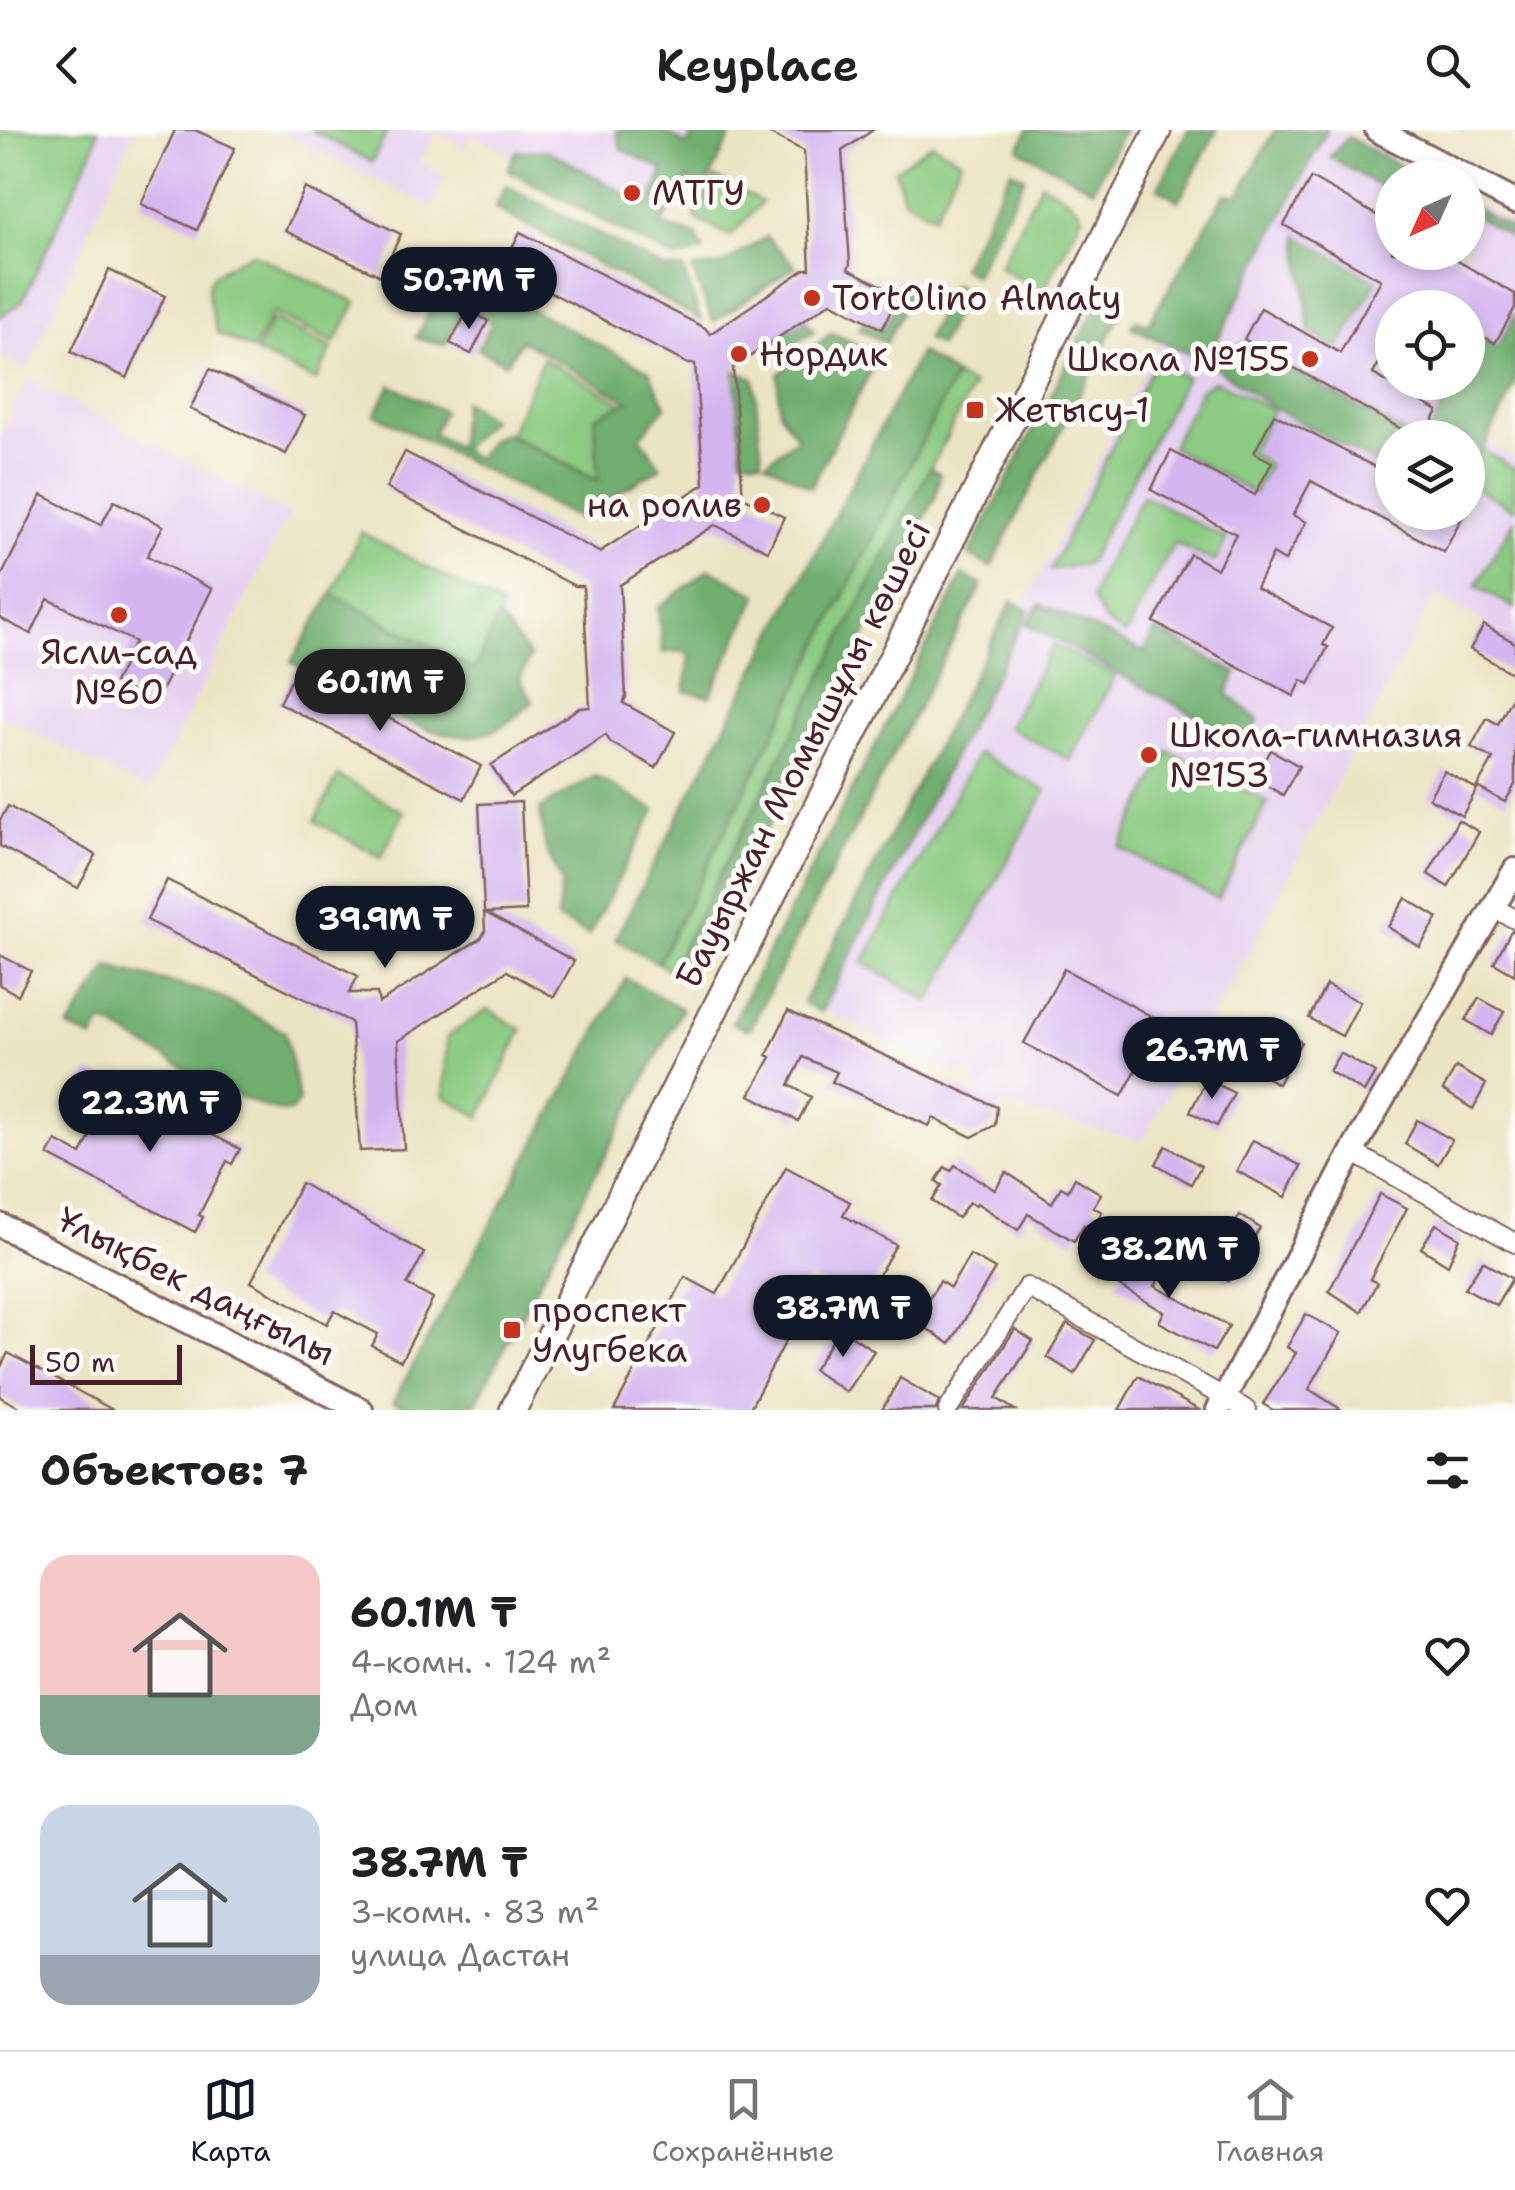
<!DOCTYPE html>
<html lang="ru">
<head>
<meta charset="utf-8">
<style>
	:root { --surface:#fff; --page:#f2f2f2; --text:#202124; --muted:#757577; --line:#e0e0e0; --accent:#111827 }
	body { margin:0; font-family:"Shantell Sans",sans-serif; background:var(--page); color:var(--text); height:100vh; display:flex; flex-direction:column; font-size:38px; white-space:nowrap }
	* { box-sizing:border-box; margin:0 }
	p { font-size:32px; color:var(--muted) }
	.icon { flex:none; width:55px; height:55px; fill:none; stroke:currentColor; stroke-width:2; stroke-linecap:round; stroke-linejoin:round }
	.map { position:relative; height:1280px; overflow:hidden }
	.drawer { display:flex; flex-direction:column; background:var(--surface); flex:1 }
	.drawer>* { flex:none }
	.needle { width:65px; rotate:225deg }
	.buttons { position:absolute; left:1375px; top:30px; display:grid; gap:20px }
	.buttons a { display:grid; place-items:center; width:110px; height:110px; border-radius:50%; background:var(--surface); box-shadow:0 5px 15px #0003; font-size:50px }
	.scale { position:absolute; left:30px; bottom:25px; width:152px; box-sizing:border-box; padding-left:10px; border:5px solid #4a1f2b; border-top:0; font-size:28px; line-height:35px; white-space:nowrap; color:#4a1f2b; -webkit-text-stroke:8px #fdfcf7; paint-order:stroke }
	.price { position:absolute; translate:-50% -85px; padding:0 22px; border-radius:35px; background:var(--accent); color:#fff; font-size:32px; line-height:65px; filter:drop-shadow(0 2px 5px #0008) }
	.price::after { content:''; position:absolute; left:50%; top:60px; width:30px; height:22px; margin-left:-15px; background:inherit; clip-path:polygon(0 0,100% 0,50% 100%) }
	.price.active { background:#222; color:#fff }
	ul { padding:0; list-style:none }
	li { display:flex; align-items:center; gap:30px; height:250px; padding:0 40px }
	li span { display:grid; place-items:center; flex:none; width:280px; height:200px; border-radius:30px; color:#555 }
	li>.icon { margin-inline-start:auto }
	span .icon { width:120px; height:120px; fill:#fffc; stroke-width:1 }
	li b { font-size:42px }
	h2 { display:flex; justify-content:space-between; align-items:center; height:120px; padding:0 40px; font-size:42px }
	header { display:flex; justify-content:space-between; align-items:center; height:130px; padding:0 40px; background:var(--surface); font-size:45px; font-weight:600 }
	.dock { display:flex; justify-content:space-around; align-items:center; height:140px; border-top:2px solid var(--line); background:var(--surface); font-size:28px; color:var(--muted) }
	.dock a { display:grid; justify-items:center; gap:5px }
	.dock .active { color:var(--accent) }
	.map>svg:first-child { display:block }
</style>
</head>
<body>
<header><svg class="icon" aria-label="back" viewBox="0 0 24 24"><path d="M15 5l-7 7 7 7"/></svg>Keyplace<svg class="icon" aria-label="search" viewBox="0 0 24 24"><circle cx="10" cy="10" r="6"/><path d="M15 15l6 6"/></svg></header>
<div class="map">
<svg width="1515" height="1280" viewBox="0 0 1515 1280">
	<rect width="100%" height="100%" fill="#fdfcf7"/>
	<filter id="ink" filterUnits="userSpaceOnUse"><feTurbulence type="fractalNoise" baseFrequency=".01" numOctaves="2"/><feDisplacementMap in="SourceGraphic" scale="20" xChannelSelector="R" yChannelSelector="G"/><feConvolveMatrix kernelMatrix="1 2 1 2 8 2 1 2 1" color-interpolation-filters="sRGB"/></filter>
	<filter id="wash" filterUnits="userSpaceOnUse"><feTurbulence type="fractalNoise" baseFrequency=".0048" numOctaves="4" result="noise"/><feDisplacementMap in="SourceGraphic" scale="40" xChannelSelector="R" yChannelSelector="G"/><feGaussianBlur stdDeviation="2.25" result="paint"/><feColorMatrix in="noise" values="0 0 0 0 0 0 0 0 0 0 0 0 0 0 0 0 0 1.4 0 .05"/><feComposite in="paint" operator="in"/></filter>
	<g filter="url(#wash)">
		<rect width="100%" height="100%" fill="#ebe4c3"/>
		<!-- built -->
		<g fill="#e6d2f0" fill-rule="evenodd">
			<path d="M0,0H134L28,238L0,226Z"/>
			<path d="M276,0H712L661,106L472,3L463,17L437,2L420,32L446,48L431,77Z"/>
			<path d="M1287,0H1341L1426,47L1392,48V122H1468V70L1515,95V258L1485,311L1515,329V511L1435,464L1258,805L1142,1011L1009,976L997,977L973,966L976,954L971,933L962,948L817,877L1168,196ZM1392,178H1468V252H1392ZM1392,308H1468V382H1392Z"/>
			<path d="M28,250L289,384L149,661L0,585V305Z"/>
		</g>
		<!-- green -->
		<g fill="#8bcb82" stroke="#6a7556" stroke-width="2.5">
			<path d="M0,0H98L94,17L22,172L0,187Z"/>
			<path d="M311,0H388L372,32Z"/>
			<path d="M932,13L961,30L934,86L903,68L895,40Z"/>
			<path d="M715,47L762,72L731,106L694,88Z"/>
			<path d="M1041,53C1055,62 1077,69 1082,86L1043,161L999,137Z"/>
			<path d="M251,123L356,172L335,213L272,183L253,220L217,203C203,146 199,151 251,123Z"/>
			<path d="M272,189L332,218L316,251L256,223Z"/>
			<path d="M543,228L637,281L598,350L509,304Z"/>
			<path d="M1155,232L1186,247L1088,433L1050,440Z"/>
			<path d="M955,246L973,256L670,841L658,833Z"/>
			<path d="M1215,250L1273,280L1250,323L1269,334L1254,363L1171,317L1201,259Z"/>
			<path d="M1482,320L1515,339V380L1468,353V345Z"/>
			<path d="M1143,365L1227,409L1215,432L1174,413L1125,505L1106,492L1092,469L1098,448Z"/>
			<path d="M1515,389V478L1476,456Z"/>
			<path d="M361,402L502,477L476,540L332,464Z"/>
			<path d="M1053,515L1115,546L1070,630L1008,597Z"/>
			<path d="M1169,621L1268,672L1218,769L1120,718Z"/>
			<path d="M978,623L1046,661L930,871L863,833Z"/>
			<path d="M338,646L404,682L381,727L315,691Z"/>
			<path d="M488,879L522,900L480,987L444,966L447,907Z"/>
		</g>
		<!-- forest -->
		<g fill="#70af70" stroke="#5d674e" stroke-width="2.5">
			<path d="M616,0H661L687,15L695,0H734L705,58L688,49L661,96L696,105L704,121L674,129L508,40L516,21L548,20L649,77L663,40L621,19Z"/>
			<path d="M1028,0H1124L1093,59L1019,19Z"/>
			<path d="M1188,0H1217L1179,71L1158,58Z"/>
			<path d="M1275,0H1327L1206,232L1131,197L1136,190L1148,194L1225,64L1239,65Z"/>
			<path d="M1348,7L1420,47L1392,48V64L1330,27Z"/>
			<path d="M1011,40L1025,48L974,145L961,138Z"/>
			<path d="M506,55L665,139H683L701,190L495,78Z"/>
			<path d="M1468,74L1515,101V110L1468,81Z"/>
			<path d="M1298,106L1377,151L1339,218L1310,203Z"/>
			<path d="M766,107L796,136L713,192L692,139L722,135Z"/>
			<path d="M452,138L649,241L666,276L640,307L661,337L577,388L375,284L391,255L443,281L433,304L457,317L463,271L491,289L461,320L477,328L490,310L504,303L598,351L595,287L628,271L521,210L506,234L478,219L492,192L467,177L445,215L416,208Z"/>
			<path d="M900,151L913,157L886,213L859,199L863,192L883,201L901,164L895,161Z"/>
			<path d="M953,154L966,161L939,216L926,209Z"/>
			<path d="M1099,171L1121,183L991,437L969,425Z"/>
			<path d="M1515,184V256L1482,321L1468,337V308L1427,307L1442,279L1395,253L1468,252V201L1497,217Z"/>
			<path d="M806,190L814,201L774,228L766,218Z"/>
			<path d="M832,203L879,225L811,357L766,332L797,308L779,281L778,244Z"/>
			<path d="M1243,213L1411,307L1392,308V343L1277,280L1209,233Z"/>
			<path d="M920,222L955,246L658,833L615,809Z"/>
			<path d="M735,240L754,248L762,330L742,328Z"/>
			<path d="M930,338L940,344L936,366L689,852L670,841Z"/>
			<path d="M710,439L758,465L710,566L685,561L690,526L682,521L663,523L658,478Z"/>
			<path d="M963,445L982,455L749,900L732,893Z"/>
			<path d="M332,464L475,540L498,486L530,527L520,550L533,572C515,587 497,605 472,606C415,608 341,557 291,532Z"/>
			<path d="M1012,471L1029,480L821,882L803,873Z"/>
			<path d="M1040,474L1144,522L1156,500L1237,543L1227,563L1258,590L1247,613L1026,494Z"/>
			<path d="M595,646L655,680L589,805L557,789L562,752L546,720L540,679Z"/>
			<path d="M109,837L214,864L285,902L299,971L291,982C256,985 140,911 103,892L93,909L68,898Z"/>
			<path d="M626,848L682,879L472,1280H412L393,1272Z"/>
		</g>
		<g id="blocks">
			<!-- building -->
			<g fill="#d3b5f0">
				<path d="M175,0H195L235,18L197,100L141,74Z"/>
				<path d="M762,0H873L842,21L850,134L848,139L899,164L882,199L831,172L733,238L743,367L784,387L768,421L715,395L620,455L626,567L623,573L675,602L656,638L610,612L606,605L511,666L491,635L579,578L590,577L583,456H575L386,358L405,322L601,423L604,419L704,354L695,234H688L502,137L520,102L705,198L710,204L805,139H810L804,21Z"/>
				<path d="M1311,48L1392,94V122H1442L1515,164V178L1495,213L1468,198V178H1432L1416,168L1411,178H1392V209L1373,244L1438,281L1423,308H1417L1244,209L1261,178L1340,223L1381,150L1284,95Z"/>
				<path d="M305,58L401,104L381,146L285,101Z"/>
				<path d="M109,140L165,166L127,248L71,222Z"/>
				<path d="M468,180L488,191L471,224L450,213Z"/>
				<path d="M210,239L305,285L286,324L190,279Z"/>
				<path d="M1274,284L1392,346V382H1465L1444,422L1311,351L1293,385L1306,392L1285,431L1273,424L1256,458L1332,498L1323,515L1328,517L1309,554L1302,550L1294,566L1154,492L1190,424L1217,439L1236,404L1151,360L1171,321L1255,365L1272,332L1254,323Z"/>
				<path d="M42,365L101,395L114,371L163,396L147,426L212,459L155,573L114,553L135,512L48,469L31,504L0,488V449Z"/>
				<path d="M1484,495L1515,513V545L1470,519Z"/>
				<path d="M296,540L481,636L464,669L279,573Z"/>
				<path d="M1515,561V655L1505,672L1477,657L1493,629L1471,617L1487,588L1498,594Z"/>
				<path d="M1271,620L1299,636L1283,665L1255,649Z"/>
				<path d="M1444,641L1477,659L1462,686L1429,668Z"/>
				<path d="M521,672L526,781L486,783L574,831L554,867L507,841L398,911L404,1019L360,1021L351,892L147,790L167,750L358,846L349,863H377L379,873L481,808L485,801L479,674Z"/>
				<path d="M8,676L96,725L78,758L0,716V690Z"/>
				<path d="M1458,690L1479,702L1448,757L1428,744Z"/>
				<path d="M1406,768L1438,788L1420,817L1388,797Z"/>
				<path d="M1511,801H1515V845L1494,833Z"/>
				<path d="M0,825L31,841L18,865L0,855Z"/>
				<path d="M1064,839L1162,892L1122,966L1024,913Z"/>
				<path d="M1326,855L1360,872L1342,906L1309,888Z"/>
				<path d="M1479,868L1504,882L1491,905L1466,890Z"/>
				<path d="M788,881L997,977L995,995L972,1007L933,988L929,996L832,952L837,942L803,927L789,955L811,967L798,991L750,965L771,927L767,925Z"/>
				<path d="M1263,890L1301,912L1278,954L1239,932Z"/>
				<path d="M1340,923L1375,943L1364,962L1329,941Z"/>
				<path d="M1456,937L1486,954L1473,979L1443,960Z"/>
				<path d="M90,942L240,1019L232,1034L227,1031L199,1085L203,1087L195,1102L48,1025L56,1011L81,1024L109,970L82,957Z"/>
				<path d="M1207,949L1234,963L1217,996L1190,982Z"/>
				<path d="M1417,990L1452,1010L1438,1034L1405,1014Z"/>
				<path d="M1253,1010L1301,1036L1286,1067L1237,1041Z"/>
				<path d="M1166,1016L1201,1036L1191,1054L1156,1034Z"/>
				<path d="M955,1035L995,1060L1006,1042L1052,1073L1061,1057L1068,1061L1075,1048L1101,1064L1093,1077L1102,1082L1092,1099L1084,1095L1074,1111L1028,1084L1018,1100L977,1073L975,1076L969,1072L958,1088L932,1071L942,1055L936,1051L945,1037L951,1041Z"/>
				<path d="M786,1037L850,1072L843,1085L896,1115L860,1177L809,1148L782,1199L790,1203L749,1280H614L685,1147L717,1164Z"/>
				<path d="M301,1053L424,1123L407,1155L433,1169L401,1231L372,1216L378,1204L334,1181L327,1194L251,1152Z"/>
				<path d="M1380,1064L1407,1078L1370,1149L1377,1153L1361,1182L1329,1161Z"/>
				<path d="M1240,1085L1260,1098L1228,1151L1207,1138Z"/>
				<path d="M1436,1094L1460,1108L1448,1135L1421,1118Z"/>
				<path d="M1138,1116L1168,1134L1155,1156L1229,1196L1214,1221L1159,1192L1164,1182L1116,1154Z"/>
				<path d="M970,1125L995,1139L950,1214L914,1190L940,1151L950,1158Z"/>
				<path d="M1483,1131L1512,1149L1496,1175L1465,1158Z"/>
				<path d="M1306,1184L1341,1203L1309,1259L1342,1280H1273L1263,1274L1296,1223L1287,1217Z"/>
				<path d="M1067,1194L1095,1210L1075,1244L1047,1227Z"/>
				<path d="M841,1198L874,1221L846,1262L813,1240Z"/>
				<path d="M1015,1199L1033,1211L996,1268L1015,1280H963Z"/>
				<path d="M8,1223L113,1280H25L0,1267V1239Z"/>
				<path d="M1138,1246L1199,1280H1119Z"/>
				<path d="M900,1248L939,1271L936,1280H882Z"/>
			</g>
		</g>
	</g>
	<g filter="url(#ink)">
		<use href="#blocks" fill-opacity="0" stroke="#826460" stroke-width="2.5"/>
		<g fill="none" stroke-linecap="round" stroke-linejoin="round">
			<!-- minor casing -->
			<g stroke="#826460" stroke-width="22">
				<g id="minor">
					<path d="M1494,778L1515,789"/>
					<path d="M1352,1022L1515,1113"/>
					<path d="M948,1280L1027,1157L1247,1280"/>
				</g>
			</g>
			<!-- tertiary casing -->
			<g stroke="#826460" stroke-width="28">
				<g id="tertiary">
					<path d="M1377,0L1515,72"/>
					<path d="M0,1095L361,1280"/>
					<path d="M1218,1280L1352,1022L1515,740"/>
				</g>
			</g>
			<!-- secondary casing -->
			<g stroke="#826460" stroke-width="30">
				<path id="secondary" d="M513,1280L1158,0"/>
			</g>
			<!-- minor -->
			<use href="#minor" stroke="#fff" stroke-width="18"/>
			<!-- tertiary -->
			<use href="#tertiary" stroke="#fff" stroke-width="22"/>
			<!-- secondary -->
			<use href="#secondary" stroke="#fff" stroke-width="25"/>
		</g>
	</g>
	<!-- markers -->
	<g fill="#c8321e" stroke="#fdfcf7" stroke-width="4">
		<circle cx="632" cy="63" r="10"/>
		<circle cx="812" cy="168" r="10"/>
		<circle cx="739" cy="224" r="10"/>
		<circle cx="1310" cy="229" r="10"/>
		<rect x="965" y="270" width="20" height="20" rx="5"/>
		<circle cx="762" cy="375" r="10"/>
		<circle cx="119" cy="485" r="10"/>
		<circle cx="1149" cy="625" r="10"/>
		<rect x="502" y="1190" width="20" height="20" rx="5"/>
	</g>
	<g text-anchor="middle" stroke-width="10" stroke-linejoin="round" paint-order="stroke">
		<!-- poi labels -->
		<g font-size="35" fill="#4a1f2b" stroke="#fdfcf7" text-anchor="start">
			<text x="652" y="75">МТГУ</text>
			<text x="832" y="180">TortOlino Almaty</text>
			<text x="759" y="236">Нордик</text>
			<text x="1290" y="241" text-anchor="end">Школа №155</text>
			<text x="995" y="292">Жетысу-1</text>
			<text x="742" y="387" text-anchor="end">на ролив</text>
			<text x="119" y="534" text-anchor="middle">Ясли-сад<tspan x="119" dy="40">№60</tspan></text>
			<text x="1169" y="617">Школа-гимназия<tspan x="1169" dy="40">№153</tspan></text>
			<text x="532" y="1192">проспект<tspan x="532" dy="40">Улугбека</tspan></text>
		</g>
		<!-- street labels -->
		<g font-size="35" fill="#4a1f2b" stroke="#fdfcf7">
			<text transform="translate(803 624) rotate(-63)" y="12">Бауыржан Момышұлы көшесі</text>
			<text transform="translate(196 1156) rotate(27)" y="12">Ұлықбек даңғылы</text>
		</g>
	</g>
</svg>
<div class="buttons">
<a><svg class="needle" viewBox="-14 -14 28 28"><path d="M0-13l5 13h-10z" fill="#e53935"/><path d="M0 13l5-13h-10z" fill="#757577"/></svg></a>
<a><svg class="icon" aria-label="locate" viewBox="0 0 24 24"><circle cx="12" cy="12" r="6"/><path d="M12 2v4M12 18v4M2 12h4M18 12h4"/></svg></a>
<a><svg class="icon" aria-label="layers" viewBox="0 0 24 24"><path d="M12 4l9 5-9 5-9-5zM3 14l9 5 9-5"/></svg></a>
</div>
<div class="scale">50 m</div>
<b class="price" style="left:469px;top:202px">50.7M ₸</b>
<b class="price active" style="left:380px;top:604px">60.1M ₸</b>
<b class="price" style="left:385px;top:841px">39.9M ₸</b>
<b class="price" style="left:1212px;top:972px">26.7M ₸</b>
<b class="price" style="left:150px;top:1025px">22.3M ₸</b>
<b class="price" style="left:1169px;top:1171px">38.2M ₸</b>
<b class="price" style="left:843px;top:1230px">38.7M ₸</b>
</div>
<section class="drawer">
<h2>Объектов: 7<svg class="icon" aria-label="filters" viewBox="0 0 24 24"><path d="M4 7h16M4 17h16"/><circle cx="9" cy="7" r="2"/><circle cx="15" cy="17" r="2"/></svg></h2>
<ul>
<li><span style="background:linear-gradient(#f6c9c9 70%,#7fa58c 0)"><svg class="icon" aria-label="home" viewBox="0 0 24 24"><path d="M3 11l9-7 9 7M6 9v11h12V9"/></svg></span><div><b>60.1M ₸</b><p>4-комн. · 124 m²</p><p>Дом</p></div><svg class="icon" aria-label="heart" viewBox="0 0 24 24"><path d="M12 20l-8-8c-3-5 5-10 8-4 3-6 11-1 8 4z"/></svg></li>
<li><span style="background:linear-gradient(#c9d6e8 75%,#9aa5b1 0)"><svg class="icon" aria-label="home" viewBox="0 0 24 24"><path d="M3 11l9-7 9 7M6 9v11h12V9"/></svg></span><div><b>38.7M ₸</b><p>3-комн. · 83 m²</p><p>улица Дастан</p></div><svg class="icon" aria-label="heart" viewBox="0 0 24 24"><path d="M12 20l-8-8c-3-5 5-10 8-4 3-6 11-1 8 4z"/></svg></li>
</ul>
</section>
<nav class="dock">
<a class="active"><svg class="icon" aria-label="map" viewBox="0 0 24 24"><path d="M3 6l6-2 6 2 6-2v14l-6 2-6-2-6 2zM9 4v14M15 6v14"/></svg>Карта</a>
<a><svg class="icon" aria-label="saved" viewBox="0 0 24 24"><path d="M7 4h10v16l-5-4-5 4z"/></svg>Сохранённые</a>
<a><svg class="icon" aria-label="home" viewBox="0 0 24 24"><path d="M3 11l9-7 9 7M6 9v11h12V9"/></svg>Главная</a>
</nav>
</body>
</html>
